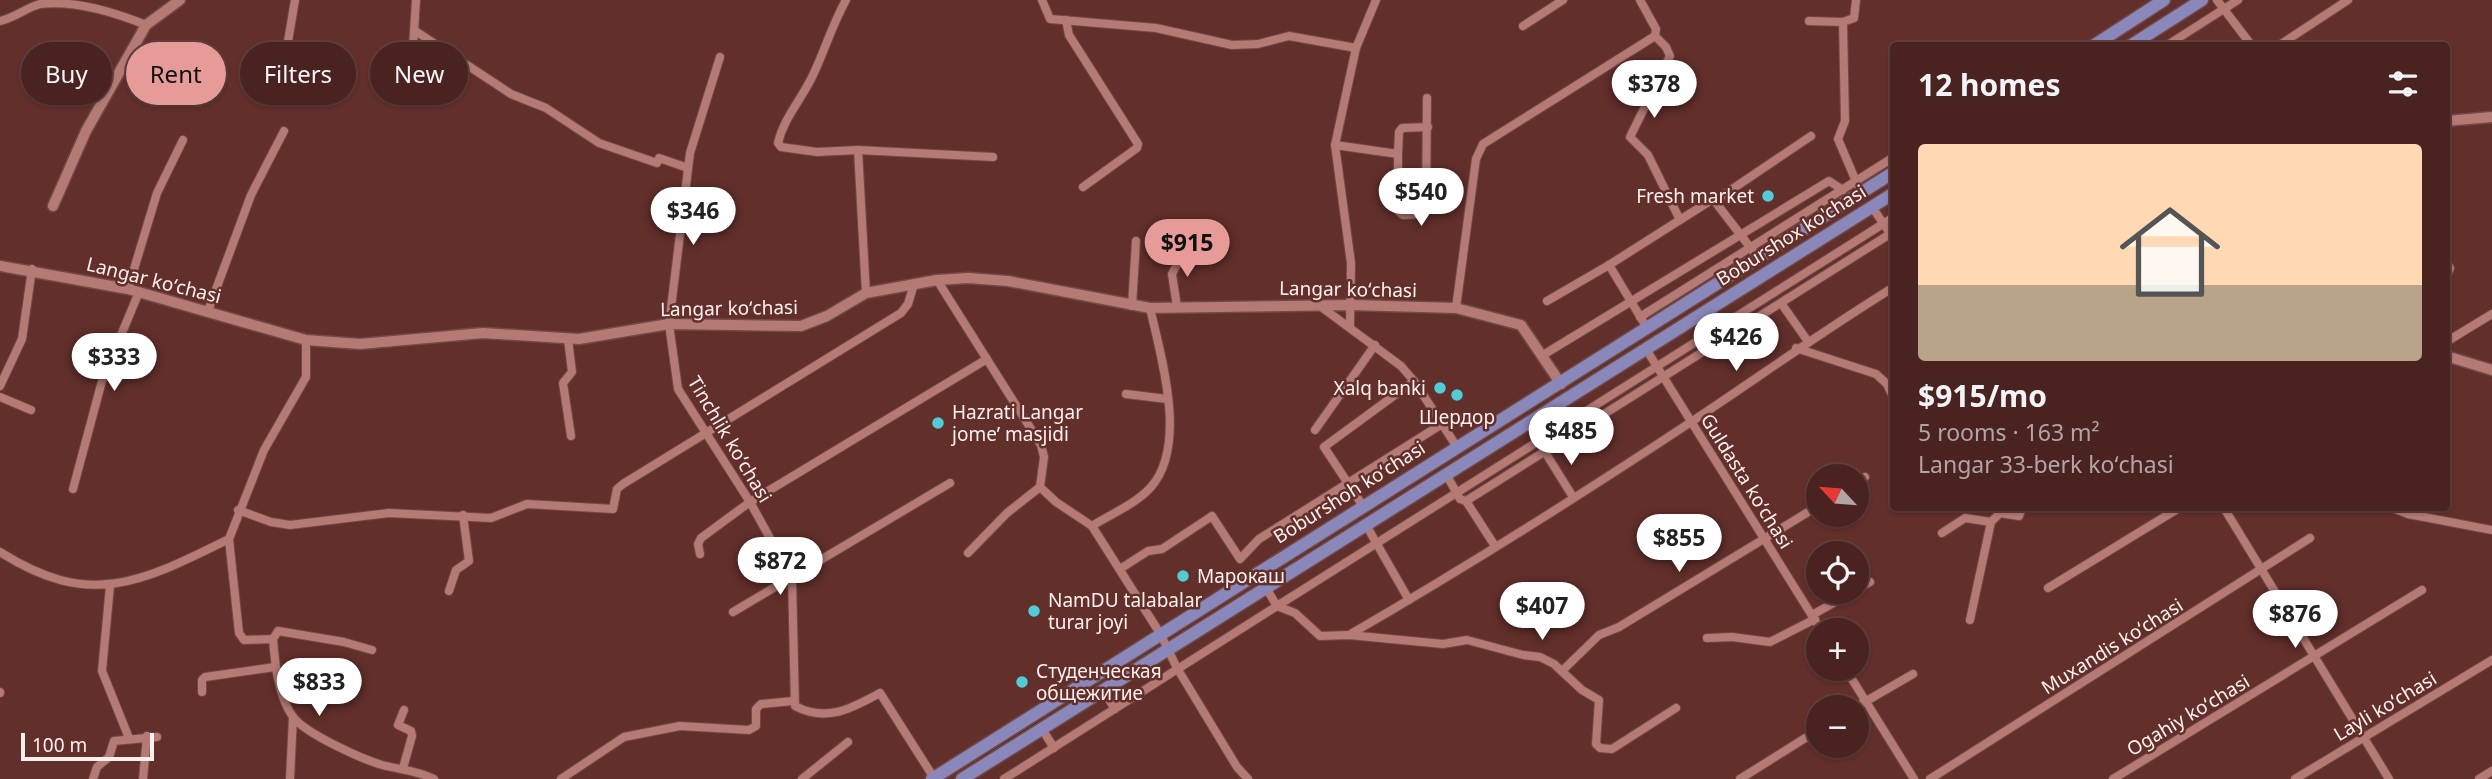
<!DOCTYPE html>
<html lang="en">
<head>
<meta charset="utf-8">
<style>
	:root { --surface:#4a2320; --page:#542f2d; --text:#f1f3f6; --muted:#b2a4a5; --line:#61403e; --accent:#e69b98 }
	body { margin:0; font-family:"Noto Sans",sans-serif; background:var(--page); color:var(--text); height:100vh; display:flex; flex-direction:column; font-size:26px; white-space:nowrap }
	* { box-sizing:border-box; margin:0 }
	p { font-size:23px; color:var(--muted) }
	.icon { flex:none; width:38px; height:38px; fill:none; stroke:currentColor; stroke-width:2; stroke-linecap:round; stroke-linejoin:round }
	.map { position:relative; flex:1; overflow:hidden }
	.drawer { position:absolute; left:1890px; top:42px; width:560px; height:469px; display:flex; flex-direction:column; background:var(--surface); border-radius:7px; box-shadow:0 2px 5px #0004,0 0 0 2px var(--line) }
	.drawer>* { flex:none }
	.hud { position:absolute; left:21px; top:42px; width:665px; height:63px; display:flex; gap:14px }
	.needle { width:46px; rotate:296deg }
	.tools { position:absolute; left:1806px; top:464px; display:grid; gap:14px }
	.tools a { display:grid; place-items:center; width:63px; height:63px; border-radius:50%; background:var(--surface); box-shadow:0 2px 5px #0004,0 0 0 2px var(--line); font-size:35px }
	.scale { position:absolute; left:21px; bottom:18px; width:133px; box-sizing:border-box; padding-left:7px; border:4px solid #fdefed; border-top:0; font-size:19px; line-height:24px; white-space:nowrap; color:#fdefed; -webkit-text-stroke:5px #622f2b; paint-order:stroke }
	.price { position:absolute; translate:-50% -60px; padding:0 16px; border-radius:24px; background:#fff; color:#222; font-size:23px; line-height:46px; filter:drop-shadow(0 2px 4px #0008) }
	.price::after { content:''; position:absolute; left:50%; top:42px; width:21px; height:16px; margin-left:-10px; background:inherit; clip-path:polygon(0 0,100% 0,50% 100%) }
	.price.selected { background:var(--accent); color:#111 }
	ul { padding:0; list-style:none }
	li { display:grid; align-content:center; gap:14px; height:371px; padding:0 28px }
	li+li { border-top:2px solid var(--line) }
	li span { display:grid; place-items:center; height:217px; border-radius:7px; color:#555 }
	li>.icon { margin-inline-start:auto }
	span .icon { width:126px; height:126px; fill:#fffc; stroke-width:1 }
	li b { font-size:30px }
	h2 { display:flex; justify-content:space-between; align-items:center; height:84px; padding:0 28px; font-size:30px }
	.chip { padding:0 24px; border-radius:32px; background:var(--surface); box-shadow:0 2px 5px #0004,0 0 0 2px var(--line); font-size:24px; line-height:63px }
	.chip.selected { background:var(--accent); color:#111 }
	.map>svg:first-child { display:block }
</style>
</head>
<body>
<div class="map">
<svg width="2492" height="779" viewBox="0 0 2492 779">
	<rect width="100%" height="100%" fill="#622f2b"/>
	<g fill="none" stroke-linecap="round" stroke-linejoin="round">
		<!-- street casing -->
		<g stroke="#714947" stroke-width="10">
			<g id="street">
				<path d="M295,0L284,65L331,78"/>
				<path d="M846,0C832,25 825,50 813,75C802,99 784,117 778,143L781,147L817,152L858,150L866,293"/>
				<path d="M1042,0L1050,19L1156,28L1232,45L1258,44L1289,36L1356,48"/>
				<path d="M1856,0L1854,18L1843,22L1845,121L1838,139L1858,186"/>
				<path d="M2217,0L2252,46"/>
				<path d="M1066,20L1069,35L1138,144L1137,148L1083,187"/>
				<path d="M0,21C14,18 26,8 40,4C75,0 114,12 146,25"/>
				<path d="M1809,21L1843,22"/>
				<path d="M1523,26L1563,0"/>
				<path d="M417,32L511,94L546,108L599,143L657,163L659,158L688,168"/>
				<path d="M1655,36L1666,47L1670,56L1630,137L1648,155L1680,220"/>
				<path d="M2166,46L2238,0"/>
				<path d="M2278,46L2348,0"/>
				<path d="M720,57L690,153L669,324L678,389L750,502L792,578L795,706C827,723 852,708 880,693L934,778"/>
				<path d="M411,80L416,0"/>
				<path d="M1335,145L1398,154V211L1403,215L1422,214L1426,207L1427,98"/>
				<path d="M858,150L993,157"/>
				<path d="M1398,154L1399,132L1402,128L1428,127"/>
				<path d="M1716,200L1811,136"/>
				<path d="M1872,207L1894,239"/>
				<path d="M2446,262L2450,268L2446,278"/>
				<path d="M937,280L1041,445L1044,457L1040,487L1056,502L1092,526L1161,635L1177,668L1237,767L1248,779"/>
				<path d="M128,289L157,193L183,140"/>
				<path d="M1547,301L1609,265"/>
				<path d="M1781,303L1807,340"/>
				<path d="M1132,306L1136,241"/>
				<path d="M1320,306L1401,366L1414,381L1457,447"/>
				<path d="M1177,307L1172,274L1185,249"/>
				<path d="M1456,308L1476,159L1483,144L1655,36L1656,29L1640,0"/>
				<path d="M208,311L251,195L284,131"/>
				<path d="M1640,317L1894,157"/>
				<path d="M1350,326L1351,263L1335,145L1356,48L1376,0"/>
				<path d="M1647,328L1609,265L1713,199L1753,251"/>
				<path d="M568,339L572,372L563,383L571,436"/>
				<path d="M306,340V377L264,450L229,539L239,633L244,640L273,639C275,664 278,696 293,717C306,734 362,759 382,765C401,770 416,770 434,779"/>
				<path d="M2446,342L2492,314"/>
				<path d="M1796,348L1876,374L1887,384L1894,399"/>
				<path d="M1646,349L1821,630"/>
				<path d="M1543,355L1829,181L1843,190"/>
				<path d="M0,386L22,339L32,269"/>
				<path d="M1126,394L1167,399"/>
				<path d="M0,397L31,410"/>
				<path d="M1315,430L1375,345"/>
				<path d="M1545,452L1573,497"/>
				<path d="M1446,474L1460,499L1466,501L1890,234"/>
				<path d="M1857,482L1865,477"/>
				<path d="M73,489L102,381L139,292"/>
				<path d="M1466,501L1495,546"/>
				<path d="M1363,506L1324,447L1414,381"/>
				<path d="M2224,508L2389,779"/>
				<path d="M2393,508L2408,514L2492,530"/>
				<path d="M238,510L271,522L290,525L389,513L491,518L527,504L613,509L617,489L623,484L901,313L908,304L914,284"/>
				<path d="M1366,525L1409,600"/>
				<path d="M1092,526C1111,514 1136,504 1151,487C1188,445 1161,357 1150,308"/>
				<path d="M1942,533L1965,518L1991,522"/>
				<path d="M0,552C90,609 140,583 229,539"/>
				<path d="M968,553L1007,513L1040,487"/>
				<path d="M700,554L698,544L701,538L750,502L987,359"/>
				<path d="M1120,569L1148,551L1162,549L1212,516L1240,559L1259,539L1442,424"/>
				<path d="M110,586L102,671L129,738"/>
				<path d="M1266,588L1277,606L1894,217"/>
				<path d="M2048,588L2179,508"/>
				<path d="M1857,589L1870,582"/>
				<path d="M449,591L456,570L469,561L463,515"/>
				<path d="M733,612L950,483"/>
				<path d="M1812,615L1853,592"/>
				<path d="M1970,620L1991,522L2000,513L2019,516L2022,508"/>
				<path d="M1349,635C1465,568 1579,496 1691,422C1759,377 1824,330 1894,287"/>
				<path d="M1707,638L1732,637L1770,642L1815,619"/>
				<path d="M273,639L278,631L344,642L372,650"/>
				<path d="M1845,668L1914,779"/>
				<path d="M1562,671L1599,635L1619,627L1818,506"/>
				<path d="M1103,690L1115,709"/>
				<path d="M0,692V693"/>
				<path d="M202,692V680L205,677L275,667"/>
				<path d="M1856,707L1913,674"/>
				<path d="M1042,729L1054,748"/>
				<path d="M403,768L412,736L411,731L398,725L404,710"/>
				<path d="M93,779L97,767L109,757L114,741L157,737"/>
				<path d="M143,779L147,736"/>
				<path d="M290,779L293,717"/>
				<path d="M561,779L624,737L680,726L749,730L756,726V709L761,704L793,701"/>
				<path d="M802,779L848,742"/>
				<path d="M1004,779L1277,606L1295,613L1320,636L1349,635L1443,644L1467,640L1523,655L1540,657L1554,664L1582,690L1599,700L1596,744L1600,748L1612,749L1676,708"/>
				<path d="M1740,779L1818,730"/>
				<path d="M1930,779L2310,538"/>
				<path d="M2113,779L2422,590"/>
				<path d="M2295,779L2492,660"/>
				<path d="M2479,779L2492,771"/>
			</g>
		</g>
		<!-- secondary casing -->
		<g stroke="#714947" stroke-width="13">
			<g id="secondary">
				<path d="M2446,121L2492,117"/>
				<path d="M53,206L86,131L146,25L180,0"/>
				<path d="M0,266L128,289L306,340L360,344L483,333L579,339L669,324L801,326L827,316L866,293L937,280L968,278L1008,281L1150,308L1351,305L1456,308L1521,325L1561,384"/>
				<path d="M2446,356L2492,370"/>
			</g>
		</g>
		<!-- primary casing -->
		<g stroke="#714947" stroke-width="15">
			<g id="primary">
				<path d="M2093,46L2164,0"/>
				<path d="M2130,46L2202,0"/>
				<path d="M932,779L1894,172"/>
				<path d="M962,779L1894,193"/>
			</g>
		</g>
		<!-- street -->
		<use href="#street" stroke="#b57a74" stroke-width="8"/>
		<!-- secondary -->
		<use href="#secondary" stroke="#b57a74" stroke-width="10"/>
		<!-- primary -->
		<use href="#primary" stroke="#8a88bb" stroke-width="12"/>
	</g>
	<!-- markers -->
	<g fill="#52cbd9" stroke="#622f2b" stroke-width="2.5">
		<circle cx="1768" cy="196" r="7"/>
		<circle cx="1440" cy="388" r="7"/>
		<circle cx="1457" cy="395" r="7"/>
		<circle cx="938" cy="423" r="7"/>
		<circle cx="1183" cy="576" r="7"/>
		<circle cx="1034" cy="611" r="7"/>
		<circle cx="1022" cy="682" r="7"/>
	</g>
	<g text-anchor="middle" stroke-width="5" stroke-linejoin="round" paint-order="stroke">
		<!-- poi labels -->
		<g font-size="19" fill="#fdefed" stroke="#622f2b" text-anchor="start">
			<text x="1754" y="203" text-anchor="end">Fresh market</text>
			<text x="1426" y="395" text-anchor="end">Xalq banki</text>
			<text x="952" y="419">Hazrati Langar<tspan x="952" dy="22">jome’ masjidi</tspan></text>
			<text x="1457" y="424" text-anchor="middle">Шердор</text>
			<text x="1197" y="583">Марокаш</text>
			<text x="1048" y="607">NamDU talabalar<tspan x="1048" dy="22">turar joyi</tspan></text>
			<text x="1036" y="678">Студенческая<tspan x="1036" dy="22">общежитие</tspan></text>
		</g>
		<!-- street labels -->
		<g font-size="19" fill="#fdefed" stroke="#622f2b">
			<text transform="translate(1791 235) rotate(-32)" y="7">Boburshox ko'chasi</text>
			<text transform="translate(154 280) rotate(14)" y="7">Langar koʻchasi</text>
			<text transform="translate(1348 289) rotate(1)" y="7">Langar koʻchasi</text>
			<text transform="translate(729 308) rotate(-1)" y="7">Langar koʻchasi</text>
			<text transform="translate(730 439) rotate(59)" y="7">Tinchlik koʻchasi</text>
			<text transform="translate(1747 481) rotate(58)" y="7">Guldasta koʻchasi</text>
			<text transform="translate(1349 492) rotate(-32)" y="7">Boburshoh koʻchasi</text>
			<text transform="translate(2112 646) rotate(-32)" y="7">Muxandis koʻchasi</text>
			<text transform="translate(2385 706) rotate(-31)" y="7">Layli koʻchasi</text>
			<text transform="translate(2188 715) rotate(-31)" y="7">Ogahiy koʻchasi</text>
		</g>
	</g>
</svg>
<div class="tools">
<a><svg class="needle" viewBox="-14 -14 28 28"><path d="M0-13l5 13h-10z" fill="#e53935"/><path d="M0 13l5-13h-10z" fill="#b2a4a5"/></svg></a>
<a><svg class="icon" aria-label="locate" viewBox="0 0 24 24"><circle cx="12" cy="12" r="6"/><path d="M12 2v4M12 18v4M2 12h4M18 12h4"/></svg></a>
<a>+</a>
<a>−</a>
</div>
<div class="scale">100 m</div>
<b class="price" style="left:1654px;top:120px">$378</b>
<b class="price" style="left:1421px;top:228px">$540</b>
<b class="price" style="left:693px;top:247px">$346</b>
<b class="price selected" style="left:1187px;top:279px">$915</b>
<b class="price" style="left:1736px;top:373px">$426</b>
<b class="price" style="left:114px;top:393px">$333</b>
<b class="price" style="left:1571px;top:467px">$485</b>
<b class="price" style="left:1679px;top:574px">$855</b>
<b class="price" style="left:780px;top:597px">$872</b>
<b class="price" style="left:1542px;top:642px">$407</b>
<b class="price" style="left:2295px;top:650px">$876</b>
<b class="price" style="left:319px;top:718px">$833</b>
<div class="hud">
<a class="chip">Buy</a>
<a class="chip selected">Rent</a>
<a class="chip">Filters</a>
<a class="chip">New</a>
</div>
<section class="drawer">
<h2>12 homes<svg class="icon" aria-label="filters" viewBox="0 0 24 24"><path d="M4 7h16M4 17h16"/><circle cx="9" cy="7" r="2"/><circle cx="15" cy="17" r="2"/></svg></h2>
<ul>
<li><span style="background:linear-gradient(#ffd9b3 65%,#b9a48a 0)"><svg class="icon" aria-label="home" viewBox="0 0 24 24"><path d="M3 11l9-7 9 7M6 9v11h12V9"/></svg></span><div><b>$915/mo</b><p>5 rooms · 163 m²</p><p>Langar 33-berk koʻchasi</p></div></li>
</ul>
</section>
</div>
</body>
</html>
